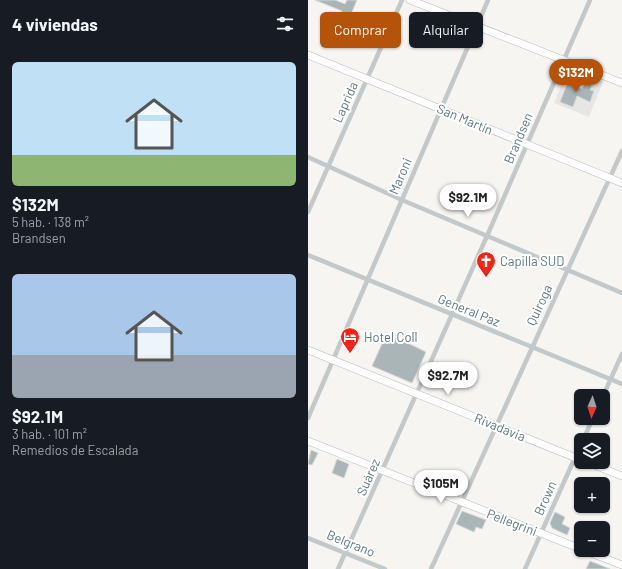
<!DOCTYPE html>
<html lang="es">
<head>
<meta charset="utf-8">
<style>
	:root { --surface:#171b24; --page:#20242c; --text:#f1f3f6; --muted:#9ea1a6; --accent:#b45309 }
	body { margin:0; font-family:Barlow,sans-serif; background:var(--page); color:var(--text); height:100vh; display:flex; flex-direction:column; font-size:15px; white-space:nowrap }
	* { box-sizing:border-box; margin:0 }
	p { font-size:13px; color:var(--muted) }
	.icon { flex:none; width:22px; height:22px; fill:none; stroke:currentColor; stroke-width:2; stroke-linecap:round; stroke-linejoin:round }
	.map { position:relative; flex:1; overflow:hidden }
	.drawer { display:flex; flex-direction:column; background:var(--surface); width:308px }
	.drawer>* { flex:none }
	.top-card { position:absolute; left:12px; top:12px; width:242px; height:36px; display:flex; gap:8px }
	.needle { width:26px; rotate:183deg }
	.buttons { position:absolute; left:266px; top:389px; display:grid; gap:8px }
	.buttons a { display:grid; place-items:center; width:36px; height:36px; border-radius:6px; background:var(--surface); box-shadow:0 1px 3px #0004; font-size:20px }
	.price { position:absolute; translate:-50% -34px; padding:0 9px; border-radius:14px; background:#fff; color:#222; font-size:13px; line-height:26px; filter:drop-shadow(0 1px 2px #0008) }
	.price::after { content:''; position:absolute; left:50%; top:24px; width:12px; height:9px; margin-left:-6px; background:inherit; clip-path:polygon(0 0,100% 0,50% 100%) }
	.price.active { background:var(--accent); color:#fff }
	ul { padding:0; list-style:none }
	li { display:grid; align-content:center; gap:8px; height:212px; padding:0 12px }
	li span { display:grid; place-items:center; height:124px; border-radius:6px; color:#555 }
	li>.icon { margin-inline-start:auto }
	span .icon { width:72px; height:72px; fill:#fffc; stroke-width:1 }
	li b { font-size:17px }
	h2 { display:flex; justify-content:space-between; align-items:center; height:48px; padding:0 12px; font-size:17px }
	.tag { padding:0 14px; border-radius:6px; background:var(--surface); box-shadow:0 1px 3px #0004; font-size:14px; line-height:36px }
	.tag.active { background:var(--accent); color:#fff }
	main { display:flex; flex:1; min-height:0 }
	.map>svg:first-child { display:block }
</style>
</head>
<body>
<main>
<section class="drawer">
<h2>4 viviendas<svg class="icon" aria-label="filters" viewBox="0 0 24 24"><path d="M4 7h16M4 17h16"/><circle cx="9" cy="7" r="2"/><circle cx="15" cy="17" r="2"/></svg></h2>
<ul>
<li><span style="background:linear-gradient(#bfe0f5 75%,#8fb573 0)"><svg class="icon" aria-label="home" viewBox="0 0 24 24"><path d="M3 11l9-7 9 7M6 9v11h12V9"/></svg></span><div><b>$132M</b><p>5 hab. · 138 m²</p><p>Brandsen</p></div></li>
<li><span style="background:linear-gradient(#a9c7e8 65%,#9aa5b1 0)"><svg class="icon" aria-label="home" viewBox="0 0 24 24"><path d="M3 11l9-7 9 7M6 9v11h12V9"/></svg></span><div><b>$92.1M</b><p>3 hab. · 101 m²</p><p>Remedios de Escalada</p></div></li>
</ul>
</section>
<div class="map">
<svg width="314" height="569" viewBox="0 0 314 569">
	<rect width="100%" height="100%" fill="#f6f5f2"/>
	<!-- built -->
	<path fill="#e6e7e5" d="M260,68L295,82L281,117L246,103Z"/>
	<!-- building -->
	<g fill="#a9b5b7" stroke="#d7d7d5">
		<path d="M7,0H27L37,4L39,0H49L41,19L32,15L34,11Z"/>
		<path d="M261,79L267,82L266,85L274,89L277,82L284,85L282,90L286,91L282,102L269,96L265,107L252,102Z"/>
		<path d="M79,333L118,352L104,383L64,366Z"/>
		<path d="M3,450L10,453L4,465L0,464Z"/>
		<path d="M29,459L41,464L36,478L24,473Z"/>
		<path d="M154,511L178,520L174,529L168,527L166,532L148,524Z"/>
		<path d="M247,512L257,517L254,524L262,528L259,535L244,528L242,523Z"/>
		<path d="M282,561L302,569H278Z"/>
	</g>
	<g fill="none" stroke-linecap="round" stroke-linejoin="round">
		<!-- secondary casing -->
		<g stroke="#b5bcbf" stroke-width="8">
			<g id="secondary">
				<path d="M102,0L314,83"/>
				<path d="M0,55L314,183"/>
				<path d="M0,350L273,460"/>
				<path d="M0,441L273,549"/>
				<path d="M279,462L314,476"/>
				<path d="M275,550L314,565"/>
			</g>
		</g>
		<!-- street -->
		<g stroke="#c3c8ca" stroke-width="4.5">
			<path d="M0,157L94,200L314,293"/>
			<path d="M0,212L94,0"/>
			<path d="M0,255L314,384"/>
			<path d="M295,396L314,354"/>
			<path d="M0,418L180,0"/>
			<path d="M275,440L285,418"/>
			<path d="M0,538L77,569"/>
			<path d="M30,569L179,236L282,0"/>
			<path d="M123,569L314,151"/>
			<path d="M217,569L273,444"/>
		</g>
		<!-- secondary -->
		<use href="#secondary" stroke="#fff" stroke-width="7"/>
	</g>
	<!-- icons -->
	<defs>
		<g id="church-pin" transform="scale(1)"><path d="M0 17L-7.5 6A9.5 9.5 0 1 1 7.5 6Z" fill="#f12417" stroke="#fff"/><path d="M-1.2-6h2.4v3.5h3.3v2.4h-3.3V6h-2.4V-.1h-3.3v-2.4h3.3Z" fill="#fff"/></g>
		<g id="hotel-pin" transform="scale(1)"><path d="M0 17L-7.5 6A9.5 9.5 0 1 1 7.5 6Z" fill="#f12417" stroke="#fff"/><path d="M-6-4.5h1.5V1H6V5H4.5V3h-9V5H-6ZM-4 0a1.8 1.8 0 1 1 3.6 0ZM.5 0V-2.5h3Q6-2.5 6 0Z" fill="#fff"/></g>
	</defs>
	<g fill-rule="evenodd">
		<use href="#church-pin" x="178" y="261"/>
		<use href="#hotel-pin" x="42" y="337"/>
	</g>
	<g text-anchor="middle" stroke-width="4" stroke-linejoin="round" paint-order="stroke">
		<!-- street labels -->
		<g font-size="13" fill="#5e777f" stroke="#fff">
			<text transform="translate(37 102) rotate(-66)" y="5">Laprida</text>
			<text transform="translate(157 119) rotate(23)" y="5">San Martín</text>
			<text transform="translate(210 138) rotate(-67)" y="5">Brandsen</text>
			<text transform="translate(92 176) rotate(-67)" y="5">Maroni</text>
			<text transform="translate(231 305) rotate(-65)" y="5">Quiroga</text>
			<text transform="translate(161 310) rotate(22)" y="5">General Paz</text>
			<text transform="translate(192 427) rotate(22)" y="5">Rivadavia</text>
			<text transform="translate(60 477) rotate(-66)" y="5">Suárez</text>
			<text transform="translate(237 498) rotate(-66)" y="5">Brown</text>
			<text transform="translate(204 522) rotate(21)" y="5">Pellegrini</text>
			<text transform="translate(43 543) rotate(22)" y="5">Belgrano</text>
		</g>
		<!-- poi labels -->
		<g font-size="13" fill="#5e777f" stroke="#fff" text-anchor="start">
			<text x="192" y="266">Capilla SUD</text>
			<text x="56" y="342">Hotel Coll</text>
		</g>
	</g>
</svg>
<div class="buttons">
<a><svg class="needle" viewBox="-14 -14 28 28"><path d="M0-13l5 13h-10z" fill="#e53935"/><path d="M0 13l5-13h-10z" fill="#9ea1a6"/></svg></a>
<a><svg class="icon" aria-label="layers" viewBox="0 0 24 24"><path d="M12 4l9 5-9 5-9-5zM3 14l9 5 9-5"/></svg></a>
<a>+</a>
<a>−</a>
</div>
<b class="price active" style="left:268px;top:93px">$132M</b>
<b class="price" style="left:160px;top:218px">$92.1M</b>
<b class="price" style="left:140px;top:396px">$92.7M</b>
<b class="price" style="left:133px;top:504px">$105M</b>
<div class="top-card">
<a class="tag active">Comprar</a>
<a class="tag">Alquilar</a>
</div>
</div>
</main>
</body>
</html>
